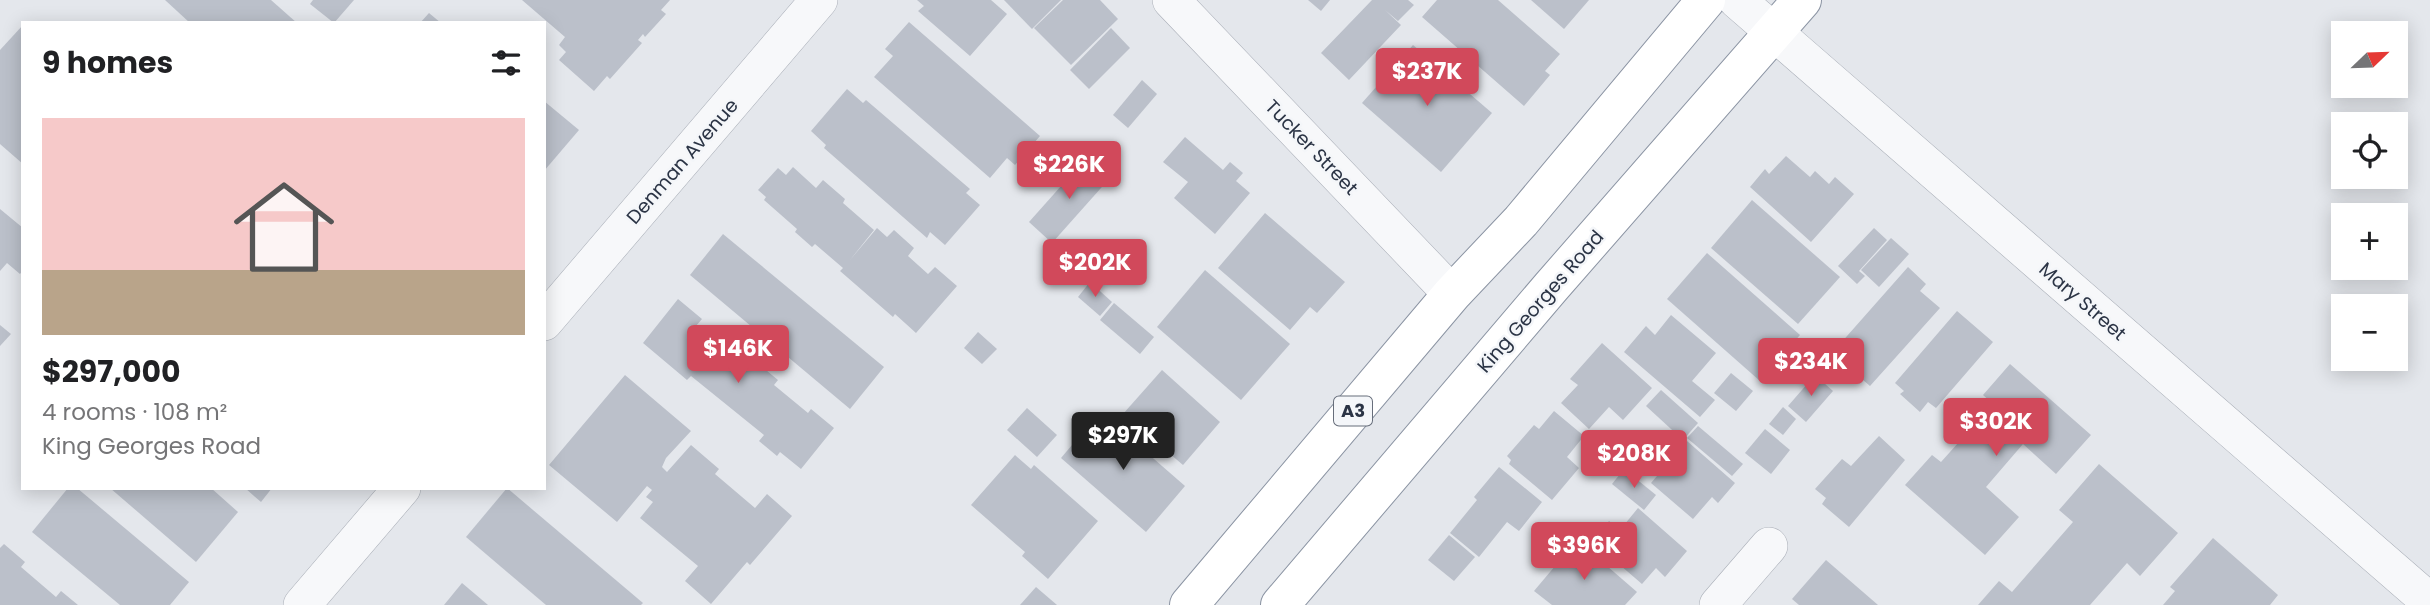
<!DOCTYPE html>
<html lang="en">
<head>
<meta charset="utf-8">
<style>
	:root { --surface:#fff; --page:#f6f6f6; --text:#202124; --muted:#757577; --line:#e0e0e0; --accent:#d1495b }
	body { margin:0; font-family:Poppins,sans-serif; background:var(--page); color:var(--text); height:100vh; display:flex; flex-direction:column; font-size:26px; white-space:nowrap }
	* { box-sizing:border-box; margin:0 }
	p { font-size:23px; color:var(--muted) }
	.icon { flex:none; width:38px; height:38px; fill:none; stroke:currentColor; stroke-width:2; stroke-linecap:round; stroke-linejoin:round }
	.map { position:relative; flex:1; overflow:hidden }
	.drawer { position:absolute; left:21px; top:21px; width:525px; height:469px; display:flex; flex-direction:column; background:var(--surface); border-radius:0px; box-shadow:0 4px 18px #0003 }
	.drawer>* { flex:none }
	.needle { width:46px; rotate:67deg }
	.buttons { position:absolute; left:2331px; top:21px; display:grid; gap:14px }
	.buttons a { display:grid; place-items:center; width:77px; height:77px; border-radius:0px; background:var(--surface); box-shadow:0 4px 18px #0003; font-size:35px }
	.price { position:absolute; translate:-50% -60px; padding:0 16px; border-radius:7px; background:var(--accent); color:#fff; font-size:23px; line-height:46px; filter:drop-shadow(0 2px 4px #0008) }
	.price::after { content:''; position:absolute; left:50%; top:42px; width:21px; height:16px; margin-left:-10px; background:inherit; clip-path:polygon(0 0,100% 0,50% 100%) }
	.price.active { background:#222; color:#fff }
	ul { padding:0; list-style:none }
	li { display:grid; align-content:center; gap:14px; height:371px; padding:0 21px }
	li+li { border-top:2px solid var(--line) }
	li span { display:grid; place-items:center; height:217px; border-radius:0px; color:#555 }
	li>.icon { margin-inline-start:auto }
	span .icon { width:126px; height:126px; fill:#fffc; stroke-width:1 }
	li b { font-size:30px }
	h2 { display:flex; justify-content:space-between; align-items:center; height:84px; padding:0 21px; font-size:30px }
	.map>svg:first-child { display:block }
</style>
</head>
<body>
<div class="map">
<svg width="2430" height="605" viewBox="0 0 2430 605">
	<rect width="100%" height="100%" fill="#e4e7ec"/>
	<!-- building -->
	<g fill="#bbc0ca">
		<path d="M165,0H271L297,23H190Z"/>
		<path d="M313,0H354L334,23L310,4Z"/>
		<path d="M522,0H670L661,10L666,14L645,37L643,34L638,40L642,43L610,79L607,76L594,91L559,60L566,52L559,45L565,37Z"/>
		<path d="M917,0H991L1007,14L970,56L918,11L924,6Z"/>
		<path d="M1004,0H1061L1032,29Z"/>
		<path d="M1063,0H1100L1118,19L1071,65L1034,28Z"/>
		<path d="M1308,0H1330L1321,11Z"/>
		<path d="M1372,0H1408L1414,5L1398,21L1385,10L1401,25L1349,80L1321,53Z"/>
		<path d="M1437,0H1498L1560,54L1545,71L1550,75L1524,106L1422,17Z"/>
		<path d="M1531,0H1589L1564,29Z"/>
		<path d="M429,13L441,23H420Z"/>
		<path d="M909,22L1040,136L1015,165L1007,158L990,178L874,77L893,56L885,49Z"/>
		<path d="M23,25V164L0,144V50Z"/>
		<path d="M1111,28L1130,48L1089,89L1070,70Z"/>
		<path d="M1413,45L1492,113L1441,172L1362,103Z"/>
		<path d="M1142,80L1157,94L1128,128L1113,115Z"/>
		<path d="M847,89L863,103L866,100L970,189L966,193L980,205L945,245L930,232L927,238L824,148L826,145L811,131Z"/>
		<path d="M544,101L579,130L544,171Z"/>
		<path d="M1185,137L1223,170L1230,162L1243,173L1236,181L1250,193L1215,234L1174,198L1188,182L1163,162Z"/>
		<path d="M1786,156L1810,177L1815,171L1829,184L1835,177L1854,194L1811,242L1750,187L1765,169L1769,174Z"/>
		<path d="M1086,158L1109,179L1052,243L1029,222Z"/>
		<path d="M793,167L816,188L823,180L845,199L843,203L874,230L850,260L877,228L887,237L894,230L914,248L908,256L928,274L935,267L957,286L916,333L895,314L893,317L840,271L843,268L815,244L812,247L795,232L797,229L764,200L766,197L758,190L778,168L786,175Z"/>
		<path d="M1752,200L1840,277L1798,324L1711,248Z"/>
		<path d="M0,209L23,228V270L20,274L7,263L0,271Z"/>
		<path d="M1265,213L1345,282L1317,313L1310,307L1290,330L1218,268Z"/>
		<path d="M1874,228L1887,240L1859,271L1865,276L1857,284L1838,266Z"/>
		<path d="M723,234L884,367L850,409L690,275Z"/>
		<path d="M1891,238L1909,254L1879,287L1861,270Z"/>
		<path d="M1707,253L1800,335L1760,381L1667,299Z"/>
		<path d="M1908,267L1926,284L1920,291L1940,308L1870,386L1832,353Z"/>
		<path d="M1205,270L1290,344L1241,400L1157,327Z"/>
		<path d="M1090,282L1112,302L1100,316L1078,297Z"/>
		<path d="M678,299L702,319L696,326L712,340L716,335L751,364L754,360L778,380L774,385L808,413L811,409L834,428L801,469L780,452L777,456L759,441L764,435L691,376L687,380L643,343Z"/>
		<path d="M1114,303L1154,337L1140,354L1100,320Z"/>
		<path d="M1957,311L1993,342L1936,408L1928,402L1920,412L1900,394L1904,391L1895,383Z"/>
		<path d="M1671,315L1716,353L1692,381L1715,400L1700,417L1624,352L1646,326L1655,335Z"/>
		<path d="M0,325L11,334L0,346Z"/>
		<path d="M978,332L997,349L982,364L964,348Z"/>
		<path d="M1602,343L1652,388L1623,420L1609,407L1589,429L1561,403L1578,385L1570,379Z"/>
		<path d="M2010,364L2091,435L2056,474L2023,444L1986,487L2019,517L1985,555L1905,485L1932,455L1941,462L1993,404L1983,395Z"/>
		<path d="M1162,370L1220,422L1183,465L1123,414Z"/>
		<path d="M1731,373L1753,391L1736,411L1714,393Z"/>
		<path d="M625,375L691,431L666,458L662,467L667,472L691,445L719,469L715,474L755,508L767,494L792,516L750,565L747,562L711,604L685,581L698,566L640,518L653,502L646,497L652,490L647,486L617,522L549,465Z"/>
		<path d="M1815,375L1833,391L1806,422L1788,406Z"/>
		<path d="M1661,390L1698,423L1683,440L1646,406Z"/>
		<path d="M1783,407L1796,419L1783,435L1769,424Z"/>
		<path d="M1027,408L1057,435L1037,457L1007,430Z"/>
		<path d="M1554,411L1584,436L1567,457L1579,468L1552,500L1509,464L1511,460L1507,456L1534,425L1539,429Z"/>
		<path d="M1100,412L1185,486L1146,532L1061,458Z"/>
		<path d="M1698,426L1743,464L1732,476L1687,438Z"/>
		<path d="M1765,429L1790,450L1771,474L1745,453Z"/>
		<path d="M1879,436L1905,460L1849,527L1822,504L1826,498L1815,489L1842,459L1851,466Z"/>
		<path d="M1687,441L1735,483L1718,503L1712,497L1693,519L1651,483Z"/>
		<path d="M1015,455L1031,469L1034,465L1098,521L1048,579L1022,556L1025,552L971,505Z"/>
		<path d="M2099,464L2178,533L2140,576L2127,563L2090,605H1978L1999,581L2012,592L2073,522L2059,510Z"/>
		<path d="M1499,467L1542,502L1519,531L1507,522L1479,557L1450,533L1477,500L1474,497Z"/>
		<path d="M1624,469L1656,495L1644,510L1612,484Z"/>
		<path d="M68,488H77L189,582L170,605H120L32,532Z"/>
		<path d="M110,488H211L238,512L196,562Z"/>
		<path d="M245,488H272L261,502Z"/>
		<path d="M507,488L643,603L641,605H546L466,537Z"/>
		<path d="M1638,508L1687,551L1665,577L1656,568L1642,584L1592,541L1609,521L1620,530Z"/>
		<path d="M1449,535L1475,557L1454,581L1428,560Z"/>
		<path d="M2213,538L2278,595L2270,605H2163L2175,591L2170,587Z"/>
		<path d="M1577,540L1637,592L1625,605H1552L1534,591Z"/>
		<path d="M4,544L25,562L21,567L56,597L61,591L78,605H0V548Z"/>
		<path d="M1826,560L1878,605H1799L1792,599Z"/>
		<path d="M462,583L488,605H444Z"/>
		<path d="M1036,587L1057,605H1020Z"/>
	</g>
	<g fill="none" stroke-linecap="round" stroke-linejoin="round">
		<!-- minor casing -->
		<g stroke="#a9aeb7" stroke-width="38">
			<g id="minor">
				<path d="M1171,0L1452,294"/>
				<path d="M1737,0L2430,602"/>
				<path d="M544,322L819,0"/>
				<path d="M302,605L402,488"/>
				<path d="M1718,605L1769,546"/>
			</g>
		</g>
		<!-- highway casing -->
		<g stroke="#8b94a3" stroke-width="40">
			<g id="highway">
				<path d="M1189,605L1452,294L1521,221L1706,0"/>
				<path d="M1280,605L1551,287L1802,0"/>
			</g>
		</g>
		<!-- minor -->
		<use href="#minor" stroke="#f7f8fa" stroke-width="37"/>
		<!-- highway -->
		<use href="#highway" stroke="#fff" stroke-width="38"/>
	</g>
	<g text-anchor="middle" stroke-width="5" stroke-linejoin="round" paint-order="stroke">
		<!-- shield labels -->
		<rect fill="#f4f6f9" stroke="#676e7b" stroke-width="2" x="1334" y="396.5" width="38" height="29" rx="5"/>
		<g font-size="18" font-weight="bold" fill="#2b3445">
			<text x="1353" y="417">A3</text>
		</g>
		<!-- street labels -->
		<g font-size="19" fill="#2b3445" stroke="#f4f6f9">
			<text transform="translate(1312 147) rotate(46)" y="7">Tucker Street</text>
			<text transform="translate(682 161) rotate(-49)" y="7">Denman Avenue</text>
			<text transform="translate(1540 301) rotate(-49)" y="7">King Georges Road</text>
			<text transform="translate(2083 301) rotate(41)" y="7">Mary Street</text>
		</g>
	</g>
</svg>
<div class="buttons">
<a><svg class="needle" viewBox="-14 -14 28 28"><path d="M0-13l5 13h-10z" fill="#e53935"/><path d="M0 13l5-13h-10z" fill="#757577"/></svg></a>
<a><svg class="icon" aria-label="locate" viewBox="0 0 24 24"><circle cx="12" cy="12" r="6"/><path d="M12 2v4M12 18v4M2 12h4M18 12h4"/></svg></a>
<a>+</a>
<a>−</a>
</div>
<b class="price" style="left:1427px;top:108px">$237K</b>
<b class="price" style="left:1069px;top:201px">$226K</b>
<b class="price" style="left:1095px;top:299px">$202K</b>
<b class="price" style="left:738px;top:385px">$146K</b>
<b class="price" style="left:1811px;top:398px">$234K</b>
<b class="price" style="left:1996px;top:458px">$302K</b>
<b class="price active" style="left:1123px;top:472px">$297K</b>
<b class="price" style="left:1634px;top:490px">$208K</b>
<b class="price" style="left:1584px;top:582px">$396K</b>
<section class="drawer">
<h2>9 homes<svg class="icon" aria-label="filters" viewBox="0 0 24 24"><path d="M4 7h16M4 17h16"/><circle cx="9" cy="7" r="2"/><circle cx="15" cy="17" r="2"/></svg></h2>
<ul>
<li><span style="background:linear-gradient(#f6c9c9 70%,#b9a48a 0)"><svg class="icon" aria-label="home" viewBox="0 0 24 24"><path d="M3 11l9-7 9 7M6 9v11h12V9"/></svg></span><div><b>$297,000</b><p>4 rooms · 108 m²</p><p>King Georges Road</p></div></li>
</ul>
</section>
</div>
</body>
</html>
